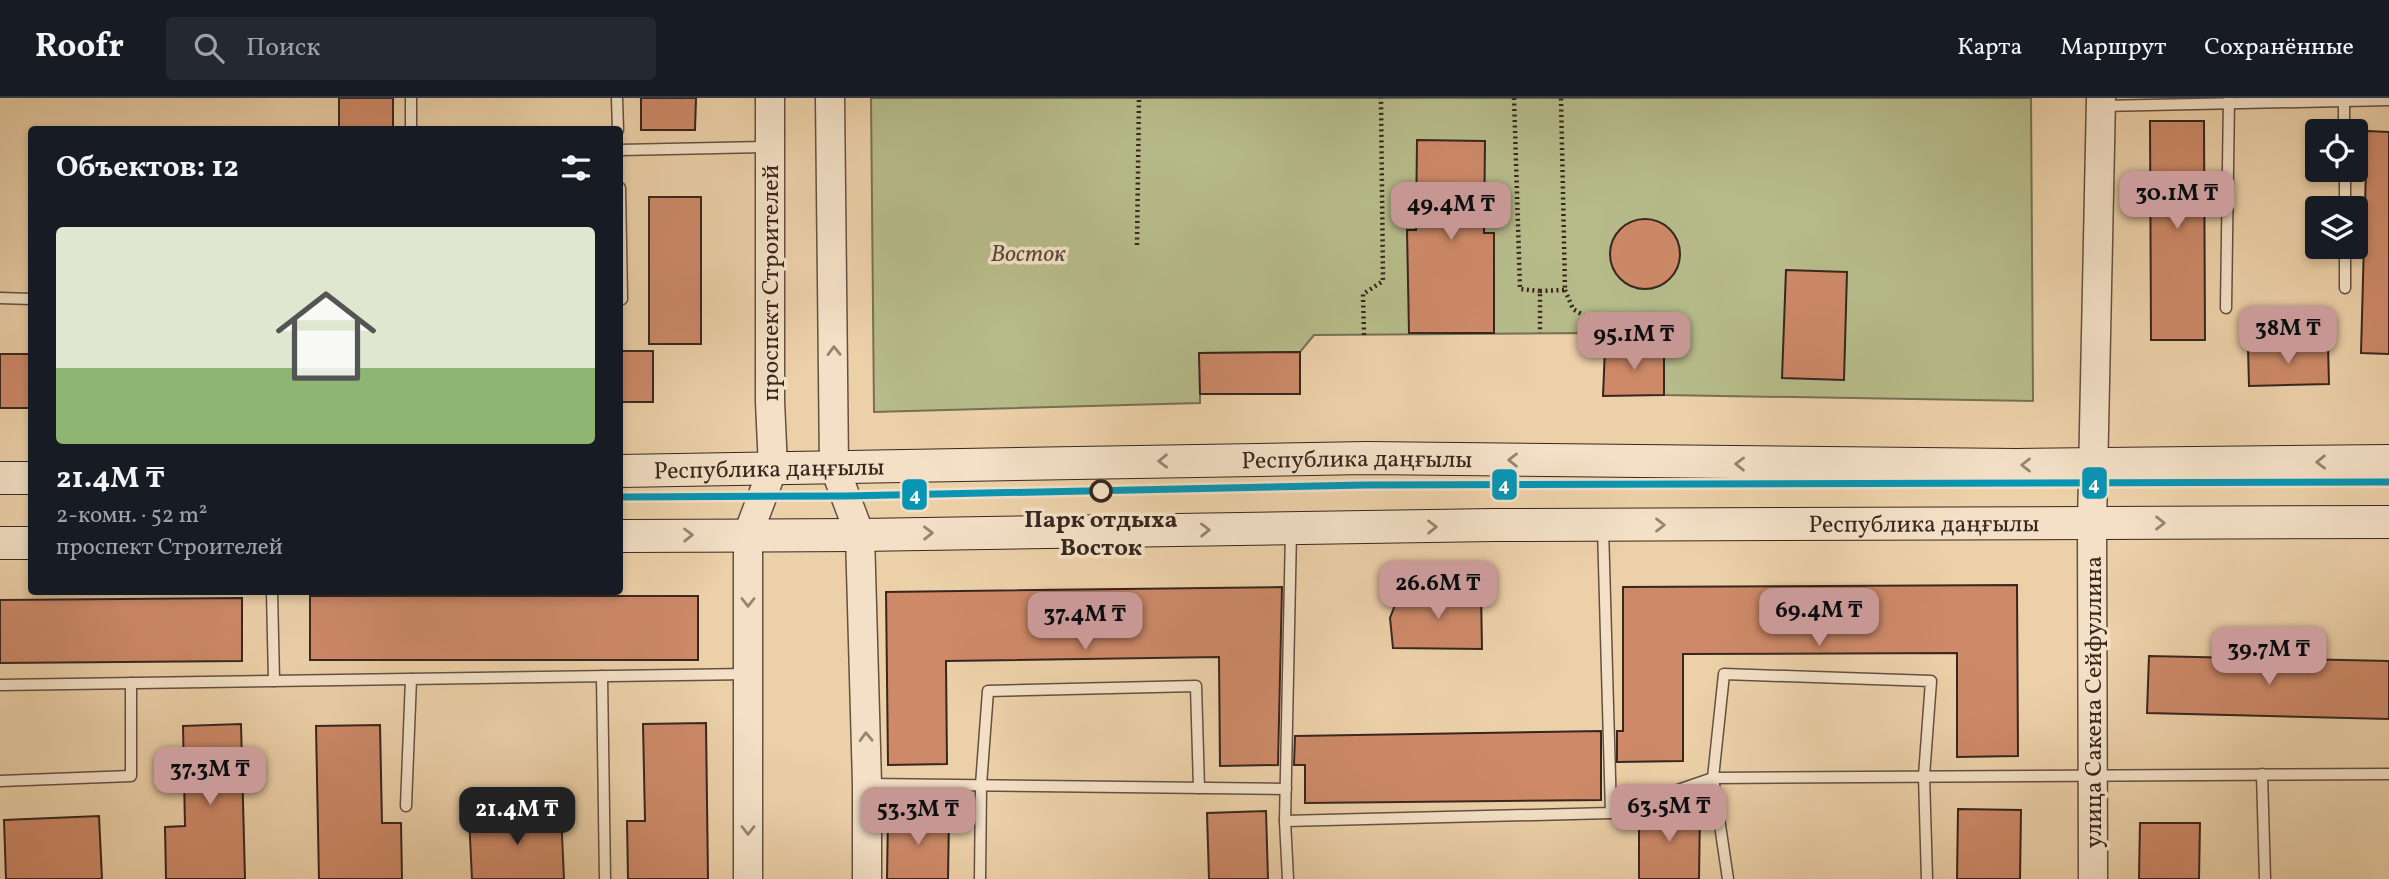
<!DOCTYPE html>
<html lang="ru">
<head>
<meta charset="utf-8">
<style>
	:root { --surface:#171b24; --page:#242831; --text:#f1f3f6; --muted:#9ea1a6; --line:#363941; --accent:#c59692 }
	body { margin:0; font-family:Vollkorn,serif; background:var(--page); color:var(--text); height:100vh; display:flex; flex-direction:column; font-size:26px; white-space:nowrap }
	* { box-sizing:border-box; margin:0 }
	p { font-size:23px; color:var(--muted) }
	.icon { flex:none; width:38px; height:38px; fill:none; stroke:currentColor; stroke-width:2; stroke-linecap:round; stroke-linejoin:round }
	.map { position:relative; flex:1; overflow:hidden }
	.side { position:absolute; left:28px; top:28px; width:595px; height:469px; display:flex; flex-direction:column; background:var(--surface); border-radius:7px; box-shadow:0 4px 10px #0003 }
	.side>* { flex:none }
	.fabs { position:absolute; left:2305px; top:21px; display:grid; gap:14px }
	.fabs a { display:grid; place-items:center; width:63px; height:63px; border-radius:7px; background:var(--surface); box-shadow:0 4px 10px #0003; font-size:35px }
	.price { position:absolute; translate:-50% -60px; padding:0 16px; border-radius:14px; background:var(--accent); color:#111; font-size:23px; line-height:46px; filter:drop-shadow(0 2px 4px #0008) }
	.price::after { content:''; position:absolute; left:50%; top:42px; width:21px; height:16px; margin-left:-10px; background:inherit; clip-path:polygon(0 0,100% 0,50% 100%) }
	.price.selected { background:#222; color:#fff }
	ul { padding:0; list-style:none }
	li { display:grid; align-content:center; gap:14px; height:371px; padding:0 28px }
	li+li { border-top:2px solid var(--line) }
	li span { display:grid; place-items:center; height:217px; border-radius:7px; color:#555 }
	li>.icon { margin-inline-start:auto }
	span .icon { width:126px; height:126px; fill:#fffc; stroke-width:1 }
	li b { font-size:30px }
	h2 { display:flex; justify-content:space-between; align-items:center; height:84px; padding:0 28px; font-size:30px }
	header { display:flex; align-items:center; gap:42px; box-sizing:border-box; height:98px; padding:0 35px; background:var(--surface); border-bottom:2px solid var(--line) }
	header strong { font-size:33px }
	nav { display:flex; gap:38px; margin-inline-start:auto; font-size:24px }
	.search { width:490px; height:63px; background:var(--page); display:flex; align-items:center; gap:18px; box-sizing:border-box; padding:0 24px; border-radius:7px; color:var(--muted); font-size:26px }
	.map>svg:first-child { display:block }
</style>
</head>
<body>
<header>
<strong>Roofr</strong>
<div class="search"><svg class="icon" aria-label="search" viewBox="0 0 24 24"><circle cx="10" cy="10" r="6"/><path d="M15 15l6 6"/></svg>Поиск</div>
<nav><a>Карта</a><a>Маршрут</a><a>Сохранённые</a></nav>
</header>
<div class="map">
<svg width="2389" height="781" viewBox="0 0 2389 781">
	<rect width="100%" height="100%" fill="#ecd0a8"/>
	<filter id="stains"><feTurbulence type="fractalNoise" baseFrequency=".00286" numOctaves="4"/><feColorMatrix values="0 0 0 0 .2 0 0 0 0 .09 0 0 0 0 .02 0 0 0 .5 -.17"/></filter>
	<radialGradient id="worn" r=".72"><stop offset=".6" stop-color="#630" stop-opacity="0"/><stop offset="1" stop-color="#630" stop-opacity=".3"/></radialGradient>
	<!-- green -->
	<path fill="#b6bb89" stroke="#777054" stroke-width="2" d="M871,0H2031L2033,303L1664,297V249L1605,250L1589,235L1314,237L1300,254L1200,255V305L874,314Z"/>
	<!-- building -->
	<g fill="#cd8968" stroke="#38261f" stroke-width="2">
		<rect x="339" y="0" width="54" height="32"/>
		<path d="M641,0H696L695,32H641Z"/>
		<path d="M2150,23H2204L2205,242H2151Z"/>
		<path d="M2367,33L2389,34V256L2361,255Z"/>
		<path d="M1417,42L1485,43L1484,135H1494V235H1409L1407,132H1416Z"/>
		<rect x="649" y="99" width="52" height="147"/>
		<circle cx="1645" cy="156" r="35"/>
		<path d="M1786,172L1847,174L1844,282L1782,280Z"/>
		<path d="M2328,247L2329,286L2249,288L2248,249Z"/>
		<path d="M1664,249V297L1603,298L1605,250Z"/>
		<rect x="620" y="253" width="33" height="51"/>
		<path d="M1300,254V296H1200L1199,255Z"/>
		<rect x="0" y="256" width="32" height="54"/>
		<path d="M2017,487L2018,658L1957,659V555L1683,556V663L1617,664V633H1623V489Z"/>
		<path d="M1282,489L1278,667L1220,668L1219,559L946,563L947,666L888,667L886,494Z"/>
		<path d="M1411,493H1481L1482,551L1393,550L1390,520L1395,507Z"/>
		<rect x="310" y="498" width="388" height="64"/>
		<path d="M242,500V563L0,565V502Z"/>
		<path d="M2149,558L2389,563V621L2147,615Z"/>
		<path d="M706,625L708,781H628L627,723H645L643,626Z"/>
		<path d="M241,626L245,781H166L165,729L185,728L183,628Z"/>
		<path d="M380,627L382,725H401L402,781H319L316,628Z"/>
		<path d="M1601,633V702L1305,705V667H1294L1295,638Z"/>
		<path d="M1958,711L2021,712L2020,781H1957Z"/>
		<path d="M1644,712H1700L1699,781H1639V714Z"/>
		<path d="M1266,713L1268,781H1209L1207,715Z"/>
		<path d="M561,714L564,781H472L469,719Z"/>
		<path d="M888,717H949L948,781H887Z"/>
		<path d="M99,718L102,781H6L4,722Z"/>
		<path d="M2140,725H2200L2199,781H2139Z"/>
	</g>
	<g fill="none" stroke-linecap="round" stroke-linejoin="round">
		<!-- service casing -->
		<g stroke="#655041" stroke-width="13">
			<g id="service">
				<path d="M617,0L618,32"/>
				<path d="M2344,0V33"/>
				<path d="M2101,8L2389,2"/>
				<path d="M411,32V0"/>
				<path d="M620,52L770,49"/>
				<path d="M2345,72V110"/>
				<path d="M620,90L622,201H620"/>
				<path d="M2345,149V190"/>
				<path d="M0,200L32,201"/>
				<path d="M2226,210L2229,0"/>
				<path d="M1291,433L1285,723L1611,715L1603,430"/>
				<path d="M272,494L274,583"/>
				<path d="M602,578L605,781"/>
				<path d="M0,587L748,576"/>
				<path d="M2262,676L2265,781"/>
				<path d="M0,683L131,678V585"/>
				<path d="M869,686L1286,691"/>
				<path d="M406,708L411,581"/>
				<path d="M1611,715L1713,680L2389,676"/>
				<path d="M1285,723L1288,781"/>
				<path d="M980,781L981,687L988,593L1196,588L1199,690"/>
				<path d="M1728,781L1713,680L1724,576L1931,583L1924,678L1927,781"/>
			</g>
		</g>
		<!-- tertiary casing -->
		<g stroke="#655041" stroke-width="31">
			<g id="tertiary">
				<path d="M830,0L834,368L860,437L867,686V781"/>
				<path d="M748,781V436L773,370L770,303V0"/>
				<path d="M2093,781L2092,427L2101,0"/>
			</g>
		</g>
		<!-- secondary casing -->
		<g stroke="#38261f" stroke-width="34">
			<g id="secondary">
				<path id="s1" d="M620,373L1366,360L2016,367L2389,363"/>
				<path d="M0,380H32"/>
				<path id="s2" d="M620,438L860,437L1494,427L2389,424"/>
				<path d="M0,445H32"/>
			</g>
		</g>
		<!-- path -->
		<g stroke="#38261f" stroke-width="4.5" stroke-dasharray="2 3.5" stroke-linecap="butt">
			<path d="M1514,0L1520,191L1540,193V235"/>
			<path d="M1137,147L1139,0"/>
			<path d="M1565,192L1573,211L1608,232"/>
			<path d="M1540,193L1565,192L1561,0"/>
			<path d="M1364,237L1363,196L1383,183L1381,0"/>
		</g>
		<!-- service -->
		<use href="#service" stroke="#f3e0c6" stroke-width="10"/>
		<!-- tertiary -->
		<use href="#tertiary" stroke="#f3e0c6" stroke-width="28"/>
		<!-- secondary -->
		<use href="#secondary" stroke="#f3e0c6" stroke-width="32"/>
		<!-- tram-1 casing -->
		<g stroke="#f3e0c6" stroke-width="12">
			<path id="tram-1" d="M620,399L846,398L1364,387L2389,384"/>
		</g>
		<!-- tram-1 -->
		<use href="#tram-1" stroke="#0895b4" stroke-width="7"/>
	</g>
	<!-- one-way arrows -->
	<defs><path id="oneway-chevron" d="M-2-3.5L2.5 0L-2 3.5" fill="none" stroke-width="1.6" stroke-linecap="round" stroke-linejoin="round" transform="scale(1.75)"/></defs>
	<g stroke="#968372">
		<use href="#oneway-chevron" transform="translate(834 253) rotate(-91)"/>
		<use href="#oneway-chevron" transform="translate(1513 362) rotate(-179)"/>
		<use href="#oneway-chevron" transform="translate(1163 363) rotate(179)"/>
		<use href="#oneway-chevron" transform="translate(2321 364) rotate(179)"/>
		<use href="#oneway-chevron" transform="translate(1740 366) rotate(-179)"/>
		<use href="#oneway-chevron" transform="translate(2026 367) rotate(180)"/>
		<use href="#oneway-chevron" transform="translate(2160 425)"/>
		<use href="#oneway-chevron" transform="translate(1660 427)"/>
		<use href="#oneway-chevron" transform="translate(1432 429) rotate(-1)"/>
		<use href="#oneway-chevron" transform="translate(1205 432) rotate(-1)"/>
		<use href="#oneway-chevron" transform="translate(928 435) rotate(-1)"/>
		<use href="#oneway-chevron" transform="translate(688 437) rotate(-1)"/>
		<use href="#oneway-chevron" transform="translate(748 504) rotate(90)"/>
		<use href="#oneway-chevron" transform="translate(866 639) rotate(-92)"/>
		<use href="#oneway-chevron" transform="translate(748 732) rotate(90)"/>
	</g>
	<!-- markers -->
	<circle fill="#f3e0c6" stroke="#38261f" stroke-width="3.5" cx="1101" cy="393" r="10"/>
	<g text-anchor="middle" stroke-width="7" stroke-linejoin="round" paint-order="stroke">
		<!-- park labels -->
		<g font-size="24" font-style="italic" fill="#584b3a" stroke="#f3e0c6">
			<text x="1028" y="163">Восток</text>
		</g>
		<!-- street labels -->
		<g font-size="24" fill="#38261f" stroke="#f3e0c6">
			<text transform="translate(770 185) rotate(-90)" y="8">проспект Строителей</text>
			<text dy="8" stroke="none"><textPath href="#s1" startOffset="737">Республика даңғылы</textPath></text>
			<text dy="8" stroke="none"><textPath href="#s1" startOffset="149">Республика даңғылы</textPath></text>
			<text dy="8" stroke="none"><textPath href="#s2" startOffset="1304">Республика даңғылы</textPath></text>
			<text transform="translate(2093 604) rotate(-90)" y="8">улица Сакена Сейфуллина</text>
		</g>
		<!-- stop labels -->
		<g font-size="24" font-weight="bold" fill="#38261f" stroke="#f3e0c6">
			<text x="1101" y="429">Парк отдыха<tspan x="1101" dy="28">Восток</tspan></text>
		</g>
	</g>
	<g stroke="#f3e0c6" stroke-width="2.5">
		<rect x="2081" y="368" width="27" height="34" rx="7" fill="#0895b4"/>
		<rect x="1491" y="370" width="27" height="33" rx="7" fill="#0895b4"/>
		<rect x="901" y="380" width="27" height="33" rx="7" fill="#0895b4"/>
	</g>
	<g font-size="19" text-anchor="middle" font-weight="bold" fill="#fff">
		<text x="2094" y="392">4</text>
		<text x="1504" y="393">4</text>
		<text x="915" y="403">4</text>
	</g>
	<rect width="100%" height="100%" filter="url(#stains)"/>
	<rect width="100%" height="100%" fill="url(#worn)"/>
</svg>
<div class="fabs">
<a><svg class="icon" aria-label="locate" viewBox="0 0 24 24"><circle cx="12" cy="12" r="6"/><path d="M12 2v4M12 18v4M2 12h4M18 12h4"/></svg></a>
<a><svg class="icon" aria-label="layers" viewBox="0 0 24 24"><path d="M12 4l9 5-9 5-9-5zM3 14l9 5 9-5"/></svg></a>
</div>
<b class="price" style="left:2177px;top:133px">30.1M ₸</b>
<b class="price" style="left:1451px;top:144px">49.4M ₸</b>
<b class="price" style="left:2288px;top:268px">38M ₸</b>
<b class="price" style="left:1634px;top:274px">95.1M ₸</b>
<b class="price" style="left:1438px;top:523px">26.6M ₸</b>
<b class="price" style="left:1819px;top:550px">69.4M ₸</b>
<b class="price" style="left:1085px;top:554px">37.4M ₸</b>
<b class="price" style="left:2269px;top:589px">39.7M ₸</b>
<b class="price" style="left:210px;top:709px">37.3M ₸</b>
<b class="price" style="left:1669px;top:746px">63.5M ₸</b>
<b class="price selected" style="left:517px;top:749px">21.4M ₸</b>
<b class="price" style="left:918px;top:749px">53.3M ₸</b>
<section class="side">
<h2>Объектов: 12<svg class="icon" aria-label="filters" viewBox="0 0 24 24"><path d="M4 7h16M4 17h16"/><circle cx="9" cy="7" r="2"/><circle cx="15" cy="17" r="2"/></svg></h2>
<ul>
<li><span style="background:linear-gradient(#dfe7d0 65%,#8fb573 0)"><svg class="icon" aria-label="home" viewBox="0 0 24 24"><path d="M3 11l9-7 9 7M6 9v11h12V9"/></svg></span><div><b>21.4M ₸</b><p>2-комн. · 52 m²</p><p>проспект Строителей</p></div></li>
</ul>
</section>
</div>
</body>
</html>
